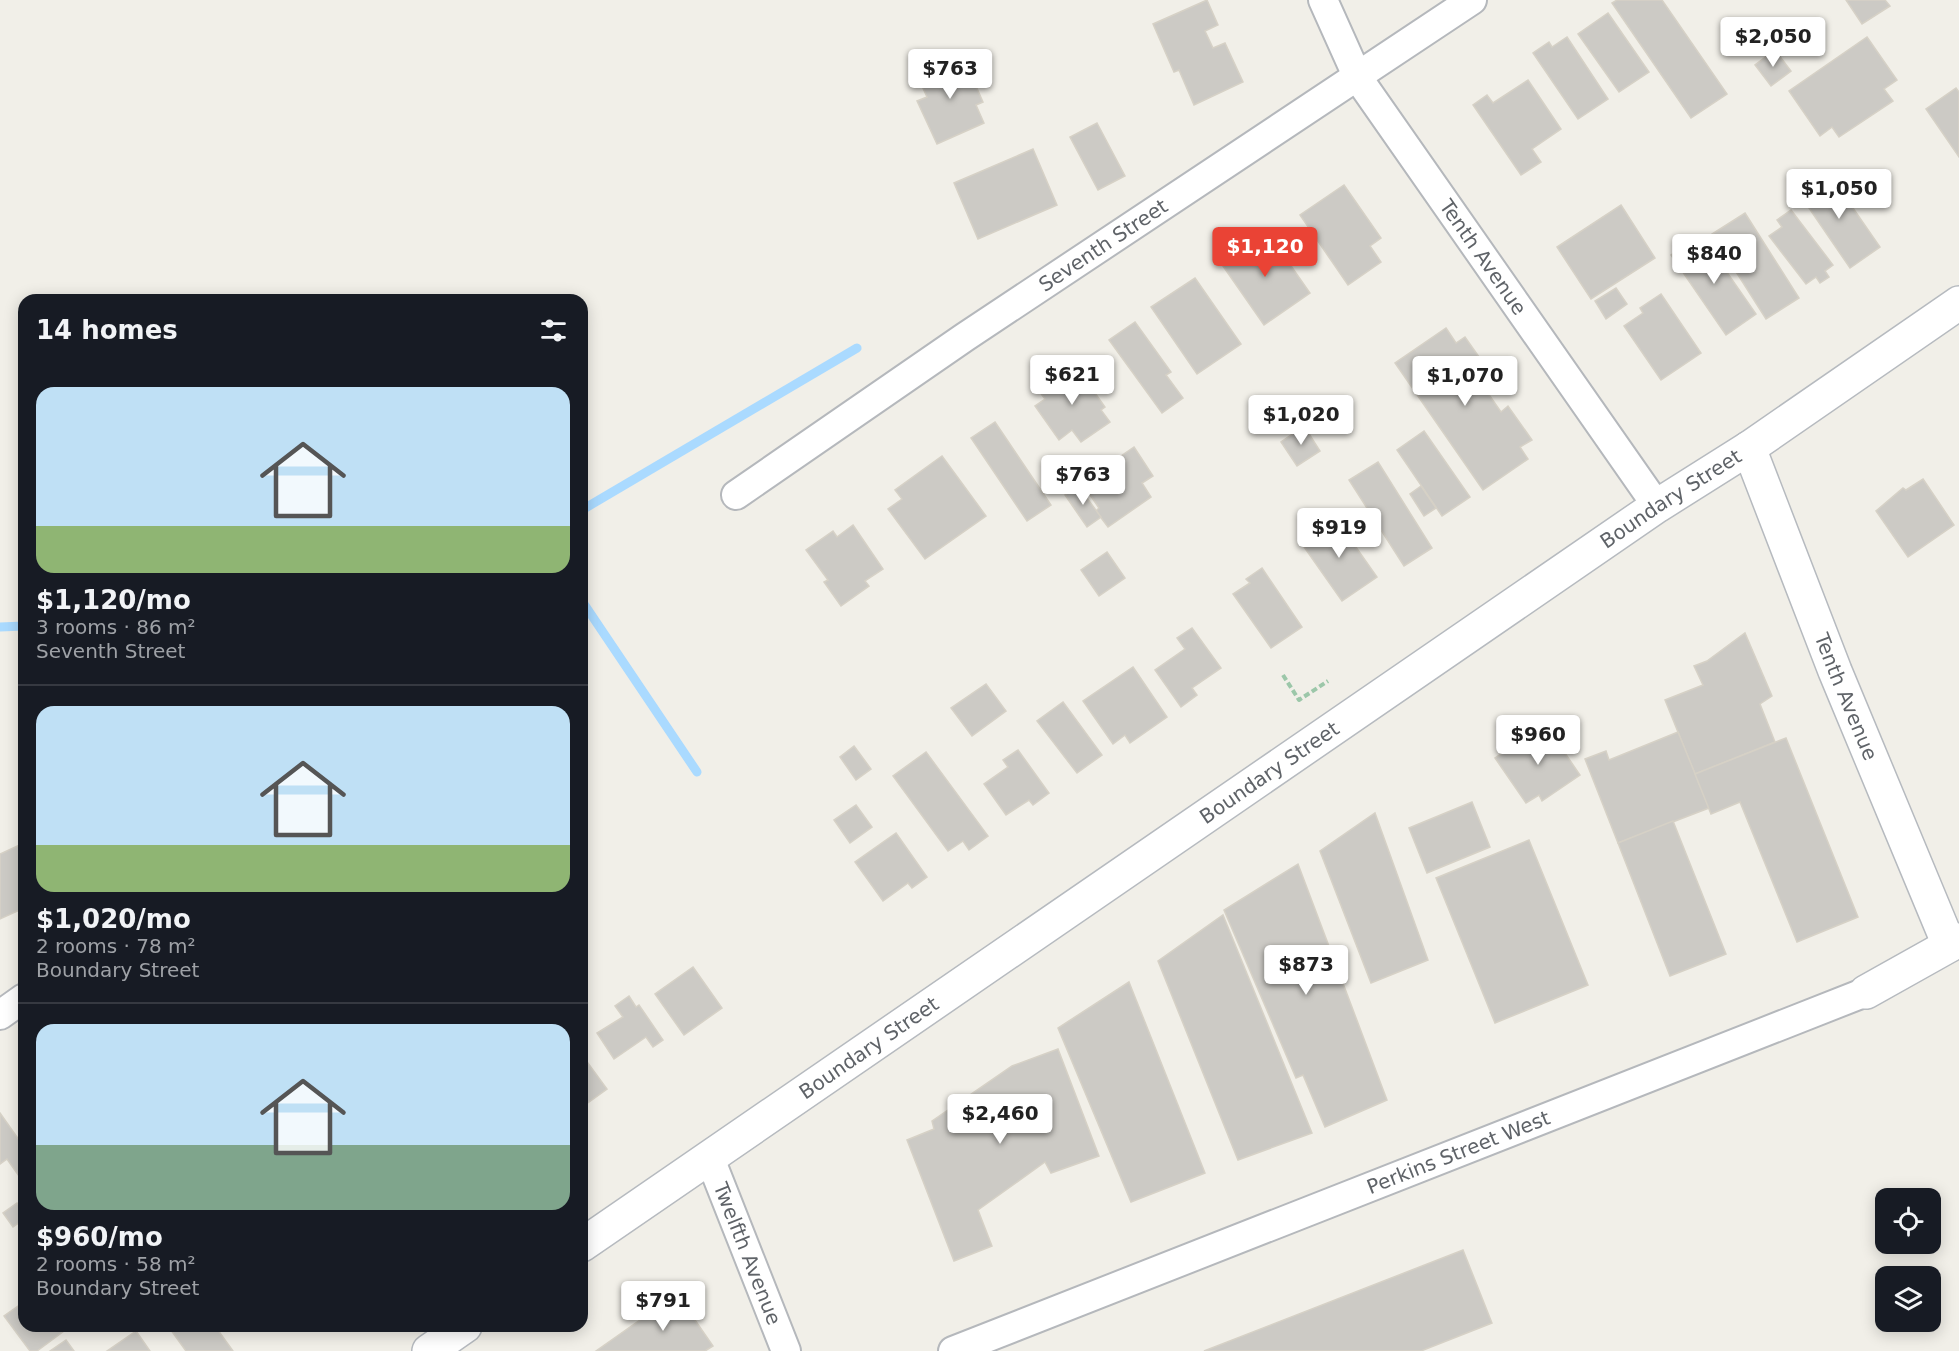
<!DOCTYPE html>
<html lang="en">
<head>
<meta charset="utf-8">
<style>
	:root { --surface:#171b24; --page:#242831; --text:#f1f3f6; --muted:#9ea1a6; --line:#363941; --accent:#ea4335 }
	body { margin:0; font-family:"DejaVu Sans",sans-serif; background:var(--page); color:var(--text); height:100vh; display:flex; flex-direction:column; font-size:22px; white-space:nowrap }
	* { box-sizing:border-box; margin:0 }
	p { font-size:20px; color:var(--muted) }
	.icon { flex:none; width:33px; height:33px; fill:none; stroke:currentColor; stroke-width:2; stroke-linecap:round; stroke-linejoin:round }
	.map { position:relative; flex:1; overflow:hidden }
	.details { position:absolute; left:18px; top:294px; width:570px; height:1038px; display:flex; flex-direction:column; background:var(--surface); border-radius:18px; box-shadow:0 3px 15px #0003 }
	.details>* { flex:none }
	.controls { position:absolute; left:1875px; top:1188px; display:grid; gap:12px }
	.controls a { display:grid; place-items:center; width:66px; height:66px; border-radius:12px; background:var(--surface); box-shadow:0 3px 15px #0003; font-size:30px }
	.price { position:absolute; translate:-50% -51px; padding:0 14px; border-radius:6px; background:#fff; color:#222; font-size:20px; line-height:39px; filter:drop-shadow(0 2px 3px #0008) }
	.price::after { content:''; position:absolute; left:50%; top:36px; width:18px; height:14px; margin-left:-9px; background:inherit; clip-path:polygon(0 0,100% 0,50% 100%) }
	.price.active { background:var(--accent); color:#fff }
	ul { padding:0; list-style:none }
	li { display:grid; align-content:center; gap:12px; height:318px; padding:0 18px }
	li+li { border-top:2px solid var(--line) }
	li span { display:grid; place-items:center; height:186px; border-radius:18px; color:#555 }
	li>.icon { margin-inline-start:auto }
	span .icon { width:108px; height:108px; fill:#fffc; stroke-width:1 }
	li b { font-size:26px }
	h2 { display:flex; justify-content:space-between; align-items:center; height:72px; padding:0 18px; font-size:26px }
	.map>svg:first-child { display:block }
</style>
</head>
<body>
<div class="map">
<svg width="1959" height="1351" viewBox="0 0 1959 1351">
	<rect width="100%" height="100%" fill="#f1efe8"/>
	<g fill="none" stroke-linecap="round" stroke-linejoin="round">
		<!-- stream -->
		<g stroke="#aadaff" stroke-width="9">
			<path d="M582,510L857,348"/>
			<path d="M582,601L697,772"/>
			<path d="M0,627L24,626"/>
		</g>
	</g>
	<!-- building -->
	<g fill="#cccac5" stroke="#d6d1c6" stroke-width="1.5">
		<path d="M1207,0L1218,25L1205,31L1213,48L1225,43L1243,82L1194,105L1179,70L1174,72L1153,24Z"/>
		<path d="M1617,0H1662L1727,94L1691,118L1612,3Z"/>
		<path d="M1846,0H1885L1890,6L1862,24Z"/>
		<path d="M1608,13L1649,72L1619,92L1578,34Z"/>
		<path d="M1567,37L1608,99L1578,119L1533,53L1549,42L1552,47Z"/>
		<path d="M1867,37L1897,80L1884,89L1893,101L1839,137L1832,127L1820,136L1789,91Z"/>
		<path d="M1775,50L1791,71L1771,86L1755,65Z"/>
		<path d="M952,57L955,65L965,61L983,102L976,105L984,123L937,144L917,101L927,97L916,73Z"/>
		<path d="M1528,80L1561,129L1532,149L1541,162L1521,175L1473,105L1487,95L1493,103Z"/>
		<path d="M1956,88L1959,92V157L1926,109Z"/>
		<path d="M1097,123L1125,176L1098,190L1070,137Z"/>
		<path d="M1033,149L1057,205L978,239L954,183Z"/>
		<path d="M1828,172L1880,247L1850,268L1798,192Z"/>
		<path d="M1344,185L1381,238L1370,246L1381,262L1348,285L1300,215Z"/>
		<path d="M1621,205L1655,258L1591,299L1557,247Z"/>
		<path d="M1791,210L1833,265L1825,271L1829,277L1820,283L1816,277L1806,284L1769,236L1782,227L1777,220Z"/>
		<path d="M1745,213L1799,298L1766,319L1712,234Z"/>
		<path d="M1268,233L1310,293L1264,325L1218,259L1235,247L1239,253Z"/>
		<path d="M1701,235L1756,314L1726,335L1671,255Z"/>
		<path d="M1195,278L1241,344L1197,374L1151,307Z"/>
		<path d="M1616,288L1627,304L1606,319L1595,301Z"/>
		<path d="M1661,294L1701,353L1661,380L1624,326L1643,313L1640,308Z"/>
		<path d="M1135,322L1171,372L1166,375L1183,398L1162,413L1109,340Z"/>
		<path d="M1446,328L1456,343L1465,337L1489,371L1478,379L1501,412L1508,406L1532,440L1520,447L1528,459L1483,490L1395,363Z"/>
		<path d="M1075,365L1105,407L1101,410L1110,422L1081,442L1072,430L1059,440L1035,406L1045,399L1039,391Z"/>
		<path d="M995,422L1051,505L1027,521L971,438Z"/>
		<path d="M1304,426L1320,451L1297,466L1281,442Z"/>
		<path d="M1424,431L1470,497L1442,516L1397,450Z"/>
		<path d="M1134,447L1153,476L1142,483L1151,497L1108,527L1096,511L1099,508L1082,483Z"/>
		<path d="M942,456L986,516L925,559L888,509L902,499L895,490Z"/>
		<path d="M1378,462L1432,548L1404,566L1349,480Z"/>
		<path d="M1923,479L1954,525L1908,557L1876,511L1903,488L1906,490Z"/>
		<path d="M1078,486L1101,517L1087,527L1065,495Z"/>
		<path d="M1421,486L1436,508L1424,516L1410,494Z"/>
		<path d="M1334,516L1377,577L1342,601L1304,547L1315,538L1311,532Z"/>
		<path d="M853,525L883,569L865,581L869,586L841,606L824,582L828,580L806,550L833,531L837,537Z"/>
		<path d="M1107,552L1125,578L1099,596L1081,570Z"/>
		<path d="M1262,568L1302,627L1271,648L1233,594L1250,583L1246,579Z"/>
		<path d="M1192,628L1221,668L1192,688L1197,695L1181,707L1155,670L1185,649L1177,638Z"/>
		<path d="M1745,633L1772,696L1760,704L1775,742L1695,774L1665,700L1703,685L1694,666L1707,661Z"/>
		<path d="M1133,667L1167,717L1130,743L1125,735L1113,744L1083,701Z"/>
		<path d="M986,684L1006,711L972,736L951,708Z"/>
		<path d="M1063,702L1102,755L1077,773L1037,721Z"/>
		<path d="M1545,724L1580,775L1542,801L1539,795L1526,803L1495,758Z"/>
		<path d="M1678,732L1709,808L1618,843L1585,759L1606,751L1609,760Z"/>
		<path d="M1786,738L1858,917L1797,942L1740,802L1711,814L1695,774Z"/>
		<path d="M854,746L871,769L856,780L840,757Z"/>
		<path d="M1018,750L1049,793L1033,805L1029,800L1006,815L984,784L1008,767L1003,760Z"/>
		<path d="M926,752L988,836L969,850L963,841L948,851L893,776Z"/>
		<path d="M1472,802L1490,847L1427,873L1409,828Z"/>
		<path d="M856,805L872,827L850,843L834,820Z"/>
		<path d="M1375,813L1428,960L1371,983L1320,851Z"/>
		<path d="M1673,821L1726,954L1670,976L1618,843Z"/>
		<path d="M896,833L927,877L912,888L908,883L883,901L855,862Z"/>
		<path d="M1529,840L1588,985L1495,1023L1436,878Z"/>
		<path d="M24,843V908L0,919V854Z"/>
		<path d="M1298,864L1387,1100L1325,1127L1303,1075L1296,1078L1224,910Z"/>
		<path d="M1223,915L1312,1133L1238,1160L1158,961Z"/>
		<path d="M693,967L722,1008L684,1035L655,994Z"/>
		<path d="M1129,982L1205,1173L1131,1202L1058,1028Z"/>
		<path d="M629,996L636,1007L639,1005L663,1040L653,1047L646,1037L614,1059L597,1033L623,1017L615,1006Z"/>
		<path d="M1058,1049L1099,1156L1051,1173L1045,1162L978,1210L992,1246L954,1261L907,1140L934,1129L932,1121L1012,1066Z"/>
		<path d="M582,1055L607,1089L582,1107Z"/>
		<path d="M0,1113L24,1147V1173L19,1176L7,1159L0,1164Z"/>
		<path d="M17,1203L24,1212V1219L13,1227L3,1213Z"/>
		<path d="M1463,1250L1492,1323L1421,1351H1204Z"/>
		<path d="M677,1294L713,1346L705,1351H596Z"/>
		<path d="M24,1302V1326H67L68,1328L37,1351H30L4,1316Z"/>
		<path d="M168,1326H215L233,1351H186Z"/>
		<path d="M136,1331L150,1351H107Z"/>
		<path d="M66,1340L74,1351H50Z"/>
	</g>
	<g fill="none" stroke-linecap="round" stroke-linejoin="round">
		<!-- street casing -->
		<g stroke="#b5b8bc" stroke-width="32">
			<g id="street">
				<path id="s1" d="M1323,0L1358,78L1657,506"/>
				<path id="s2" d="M736,495L965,337L1472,0"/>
				<path d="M0,1015L24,998"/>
				<path id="s3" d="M709,1156L786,1351"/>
				<path id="s4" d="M953,1351L1866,992"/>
			</g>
		</g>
		<!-- secondary casing -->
		<g stroke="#b6babf" stroke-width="36">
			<g id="secondary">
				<path id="s5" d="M1749,448L1835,671L1949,945"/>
				<path d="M1866,992L1959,940"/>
				<path id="s6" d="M582,1245L1657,506L1749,448L1959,303"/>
				<path d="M429,1351L465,1326"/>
			</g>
		</g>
		<!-- path -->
		<path stroke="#9cc7a9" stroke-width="4" stroke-dasharray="6 3" stroke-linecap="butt" d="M1283,675L1299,700L1328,681"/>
		<!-- street -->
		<use href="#street" stroke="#fff" stroke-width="28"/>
		<!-- secondary -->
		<use href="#secondary" stroke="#fff" stroke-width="33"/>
	</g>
	<g text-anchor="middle" stroke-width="5" stroke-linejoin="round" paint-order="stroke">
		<!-- street labels -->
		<g font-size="20" fill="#5f6368" stroke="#fff">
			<text dy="7" stroke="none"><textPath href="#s2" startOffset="444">Seventh Street</textPath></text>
			<text dy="7" stroke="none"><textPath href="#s1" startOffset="304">Tenth Avenue</textPath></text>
			<text dy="7" stroke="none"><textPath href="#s6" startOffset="1320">Boundary Street</textPath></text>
			<text dy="7" stroke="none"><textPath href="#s5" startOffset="267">Tenth Avenue</textPath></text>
			<text dy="7" stroke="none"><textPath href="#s6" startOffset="834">Boundary Street</textPath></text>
			<text dy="7" stroke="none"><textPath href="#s6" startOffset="348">Boundary Street</textPath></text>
			<text dy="7" stroke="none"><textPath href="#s4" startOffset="543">Perkins Street West</textPath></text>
			<text dy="7" stroke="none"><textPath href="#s3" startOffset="105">Twelfth Avenue</textPath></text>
		</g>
	</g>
</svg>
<div class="controls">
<a><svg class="icon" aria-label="locate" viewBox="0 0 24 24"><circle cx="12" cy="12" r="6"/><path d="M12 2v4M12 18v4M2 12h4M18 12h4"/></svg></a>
<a><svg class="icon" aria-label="layers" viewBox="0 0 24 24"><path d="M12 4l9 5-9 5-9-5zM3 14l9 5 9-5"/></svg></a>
</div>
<b class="price" style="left:1773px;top:68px">$2,050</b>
<b class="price" style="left:950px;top:100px">$763</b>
<b class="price" style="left:1839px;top:220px">$1,050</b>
<b class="price active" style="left:1265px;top:278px">$1,120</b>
<b class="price" style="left:1714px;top:285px">$840</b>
<b class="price" style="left:1072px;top:406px">$621</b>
<b class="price" style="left:1465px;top:407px">$1,070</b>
<b class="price" style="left:1301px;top:446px">$1,020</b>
<b class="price" style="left:1083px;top:506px">$763</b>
<b class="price" style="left:1339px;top:559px">$919</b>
<b class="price" style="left:1538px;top:766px">$960</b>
<b class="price" style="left:1306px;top:996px">$873</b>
<b class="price" style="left:1000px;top:1145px">$2,460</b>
<b class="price" style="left:663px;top:1332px">$791</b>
<section class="details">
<h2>14 homes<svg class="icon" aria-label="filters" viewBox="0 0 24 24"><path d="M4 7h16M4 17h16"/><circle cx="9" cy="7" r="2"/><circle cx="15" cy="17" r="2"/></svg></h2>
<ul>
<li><span style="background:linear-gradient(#bfe0f5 75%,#8fb573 0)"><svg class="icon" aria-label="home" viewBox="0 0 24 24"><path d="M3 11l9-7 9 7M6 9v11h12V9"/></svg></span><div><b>$1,120/mo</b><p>3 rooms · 86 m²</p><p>Seventh Street</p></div></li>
<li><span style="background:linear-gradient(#bfe0f5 75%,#8fb573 0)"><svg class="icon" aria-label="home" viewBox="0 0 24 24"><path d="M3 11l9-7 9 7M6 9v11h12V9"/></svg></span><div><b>$1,020/mo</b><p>2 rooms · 78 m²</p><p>Boundary Street</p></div></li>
<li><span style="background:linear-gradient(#bfe0f5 65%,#7fa58c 0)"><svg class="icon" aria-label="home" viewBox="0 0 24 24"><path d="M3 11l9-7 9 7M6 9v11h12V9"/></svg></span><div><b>$960/mo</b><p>2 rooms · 58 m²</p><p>Boundary Street</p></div></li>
</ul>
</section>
</div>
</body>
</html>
